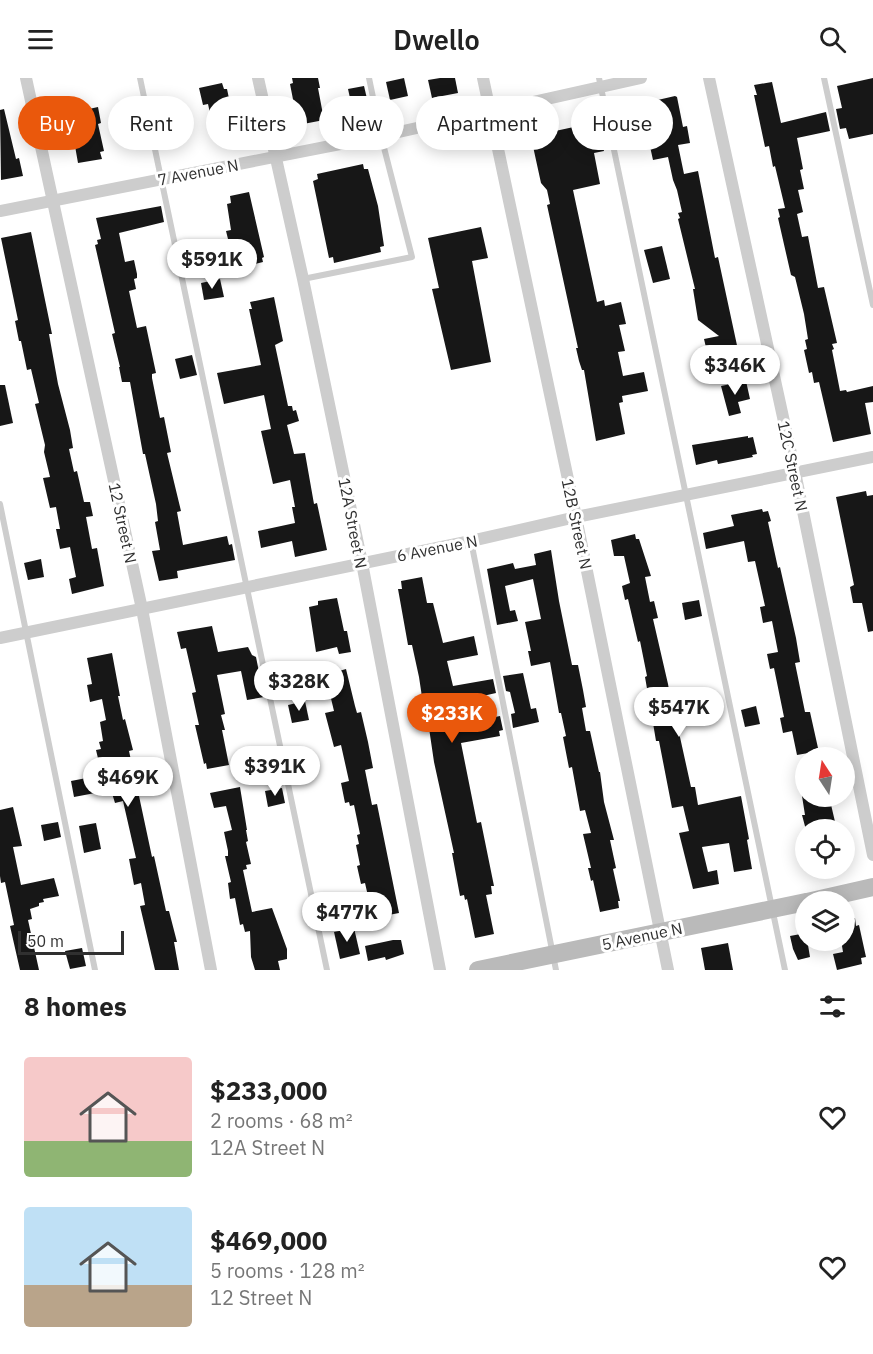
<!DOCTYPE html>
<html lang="en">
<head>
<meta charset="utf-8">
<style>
	:root { --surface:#fff; --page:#f2f2f2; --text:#222; --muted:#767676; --accent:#ea580c }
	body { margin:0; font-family:"IBM Plex Sans",sans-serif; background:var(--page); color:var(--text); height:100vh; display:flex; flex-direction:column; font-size:22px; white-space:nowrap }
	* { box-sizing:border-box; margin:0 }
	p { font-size:20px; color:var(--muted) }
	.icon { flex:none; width:33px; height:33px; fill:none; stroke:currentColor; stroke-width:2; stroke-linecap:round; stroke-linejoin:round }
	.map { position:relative; height:892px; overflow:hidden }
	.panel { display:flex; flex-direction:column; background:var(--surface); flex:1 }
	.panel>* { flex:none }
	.hud { position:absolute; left:18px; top:18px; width:837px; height:54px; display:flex; gap:12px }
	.needle { width:39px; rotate:348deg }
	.fabs { position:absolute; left:795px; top:669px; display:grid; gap:12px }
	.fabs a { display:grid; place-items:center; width:60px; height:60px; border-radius:50%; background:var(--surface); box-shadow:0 3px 15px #0003; font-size:30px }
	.scale { position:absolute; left:18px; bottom:15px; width:106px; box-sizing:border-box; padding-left:6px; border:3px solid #303030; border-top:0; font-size:16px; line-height:21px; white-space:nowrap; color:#303030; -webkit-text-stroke:4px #fff; paint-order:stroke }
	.price { position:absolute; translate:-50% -51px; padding:0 14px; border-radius:21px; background:#fff; color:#222; font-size:20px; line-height:39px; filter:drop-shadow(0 2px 3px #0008) }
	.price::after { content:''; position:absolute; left:50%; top:36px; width:18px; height:14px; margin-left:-9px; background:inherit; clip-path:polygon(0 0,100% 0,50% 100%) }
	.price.active { background:var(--accent); color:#fff }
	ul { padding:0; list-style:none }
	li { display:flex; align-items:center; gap:18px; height:150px; padding:0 24px }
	li span { display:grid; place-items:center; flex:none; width:168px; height:120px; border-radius:6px; color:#555 }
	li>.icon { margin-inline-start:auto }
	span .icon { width:72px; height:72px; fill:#fffc; stroke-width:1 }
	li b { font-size:26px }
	h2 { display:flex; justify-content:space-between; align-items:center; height:72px; padding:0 24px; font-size:26px }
	.chip { padding:0 21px; border-radius:27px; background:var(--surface); box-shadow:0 3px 15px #0003; font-size:21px; line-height:54px }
	.chip.active { background:var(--accent); color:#fff }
	header { display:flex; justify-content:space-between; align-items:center; height:78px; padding:0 24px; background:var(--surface); font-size:27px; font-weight:600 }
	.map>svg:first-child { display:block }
</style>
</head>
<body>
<header><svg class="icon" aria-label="menu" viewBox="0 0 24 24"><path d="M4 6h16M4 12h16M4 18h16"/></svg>Dwello<svg class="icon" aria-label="search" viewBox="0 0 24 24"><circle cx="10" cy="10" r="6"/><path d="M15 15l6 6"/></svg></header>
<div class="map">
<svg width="873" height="892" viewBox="0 0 873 892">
	<rect width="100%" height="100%" fill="#fff"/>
	<!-- building -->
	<g fill="#171717">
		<path d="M292,0H318L320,10H318L324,42L298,47L290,6L293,5Z"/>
		<path d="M404,0L408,18L390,22L386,4Z"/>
		<path d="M440,0H455L458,15L432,20L428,2Z"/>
		<path d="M873,0V56L849,61L846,50L840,51L836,31L842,30L837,8Z"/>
		<path d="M772,4L781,45L826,34L830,53L797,60L803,91L800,92L804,111L798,112L803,134L797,136L802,159L808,158L818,210L824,209L837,265L832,266L834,271L832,272L840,313L846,312L847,314L873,308V324L865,325L871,356L833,364L819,304L814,305L812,294L809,295L804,272L807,271L805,262L808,261L804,236L795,199L791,197L778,140L780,139L778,131L785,130L775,88L773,89L769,68L765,69L754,17H757L754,7Z"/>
		<path d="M222,5L224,11H227L236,54L215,58L208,26L203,27L199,10Z"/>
		<path d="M364,8L368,25L352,29L348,11Z"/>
		<path d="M675,18L677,19L683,49L687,48L690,65L678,67L684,96L698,93L715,180L718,179L738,272L708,278L704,261L719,258L698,242L693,211H695L678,141L680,140L678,135L682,134L677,112L673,102L668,79L653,82L647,55L655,54L649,24Z"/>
		<path d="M98,29L101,45L98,46L104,73L100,74L102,81L78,85L75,68L81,67L75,36L80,35V33Z"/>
		<path d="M4,31L16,81L19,80L23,98L1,102L0,32Z"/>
		<path d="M597,40L604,73L594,75L600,106L573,112L597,224L604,222L605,228L621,224L626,246L619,247L625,273L618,274L623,298L644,294L648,313L622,318L623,324L619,325L625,356L596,363L584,292H582L579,283L576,270H578L547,127L550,126L547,112L541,105L529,50L544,47L546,55L583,47L582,43Z"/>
		<path d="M363,86L364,91H368L378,128L384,168L380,169L381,174L334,185L333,179L329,180L313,103L318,101L317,96Z"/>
		<path d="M249,114L264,179L262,180L263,184L247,188L249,194L237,197L226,153L231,152L227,126L231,125L230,118Z"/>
		<path d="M161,128L164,144L119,155L125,184L134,182L137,196V200L134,201L136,211L129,213L137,250L146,248L156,295L152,296V300L160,340L164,339L171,374L167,375L181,433L177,434L183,467L227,458L229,467L232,466L235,482L177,493L178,500L159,503L152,473L160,472L155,444L158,443L156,426L145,376H143L130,304H122L119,289H120L112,256L115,255L95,167L98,166L97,162L101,161L96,140Z"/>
		<path d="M481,149L488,180L472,183L491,284L451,292L432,211L439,210L428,160Z"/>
		<path d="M31,154L52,256H49L58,306L70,352L73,370L69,371L74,394L77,393L84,424H90L93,438L86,439L92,471L97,470L104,508L72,516L69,501L76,499L70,469L60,471L56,451H60L56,429L50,430L43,400L50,399L44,374L45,367L35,326L39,325L31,291L27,292L21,263H19L15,243L18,242L1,160Z"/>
		<path d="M662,168L670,201L653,205L644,172Z"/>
		<path d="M220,201L224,219L204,222L201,205Z"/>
		<path d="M274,219L283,263L275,267L288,328H292L293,333L296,332L299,343L287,347L294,376L305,375L314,426L317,425L327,472L295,479L292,463L261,470L258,453L295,445L292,429H295L290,402L273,406L261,353L271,351L264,317L224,326L217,295L261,287L249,231H252L250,224Z"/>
		<path d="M192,277L197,297L180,301L175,281Z"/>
		<path d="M746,303L750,321L738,324L741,335L729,338L721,308Z"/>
		<path d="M0,307H5L13,345L0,348Z"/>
		<path d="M748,358V360L753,359L757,376L752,377L753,379L718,386L717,382L696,387L692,367Z"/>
		<path d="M866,413L867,418L873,417V553L868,554L862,525H853L850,509L854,507L836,419Z"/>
		<path d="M762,431L763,434L768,433L771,443L768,444L778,490L780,489L796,560L800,584L795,585L805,634H810L818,670L813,672L814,674L797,677L792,653L783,655L780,640L784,639L774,590L770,591L767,576L778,574L772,543L763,545L760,529L765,528L755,483L748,484L744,463L706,471L703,455L734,448L731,437Z"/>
		<path d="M635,456L636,461H639L651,498L645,499L650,524L654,523L658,540L653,541L668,606L675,647L677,646L678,650L691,709H695L698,727L741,718L749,761L747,762L752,791L734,794L729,765L702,769L708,794L717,792L719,806L693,811L679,755L689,753L683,728L672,730L659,663H656L654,651L645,599L647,598L640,563L638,564L628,521L625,522L622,508L630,505L624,478H614L611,462Z"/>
		<path d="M551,472L559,523L572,587H578L583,612L586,629L582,630L586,653H590L599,694H600L604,724L614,762H610L616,790L613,791L620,823H618L619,830L600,834L593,802L591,803L588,790H591L583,756L591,755L585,732L580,733L572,689L569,690L563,659L566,658L561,635H559L550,584L531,588L528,573H531L525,544L541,541L533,501L505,508L510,533L515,532L518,543L497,547L487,491L513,485L515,491L536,487L534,476Z"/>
		<path d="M41,481L44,499L28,502L24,485Z"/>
		<path d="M422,499L427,525H433L443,565L474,558L478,577L447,583L453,608L493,601L496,615L452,625L457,647L500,638L503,652L499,653L500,658L461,665L477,745L481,744L494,808H491L492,816L486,817L494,856L475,860L467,821L465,822L464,817L460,818L452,775H454L434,684L429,650L427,646L423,647L419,620L422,619L419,599L412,567H408L398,511H402L401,503Z"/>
		<path d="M337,520L344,553H347L351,574L339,576L337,569L316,574L309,529L318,527V523Z"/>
		<path d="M699,522L702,538L685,542L682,525Z"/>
		<path d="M212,548L218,574L248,569L252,577L256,579L264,619L247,622L241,593L217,597L225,636L221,637L225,652H222L229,687L207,691L206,685L204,686L195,647H199L192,615L196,614L186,570L181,571L177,554Z"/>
		<path d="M112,575L120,618H118L123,642L125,641L133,672L129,673L134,696L137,695L142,717L139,718L152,779L154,778L166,833H169L177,864H174L179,892H155L140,828L145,827L141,805L134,807L129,781L136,780L123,723L115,725L111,712L74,719L71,703L102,697L96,672L101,671L99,664L103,663L100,644L106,642L102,621L90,624L87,607L92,606L87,580Z"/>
		<path d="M305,589L308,602L346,591L355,628L357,635L361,634L368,664L373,690L365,692L372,727L377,726L399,835L373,840L365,805L361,806L357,788L360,787L356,767L359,766L357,757L360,756L354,727L350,728L349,724L345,725L341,705L349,703L341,667L334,669L325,635L334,633L328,608L294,616L289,593Z"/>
		<path d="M523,595L531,631L536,630L539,644L513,650L511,636L515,635L510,614L506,613L503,598Z"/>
		<path d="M305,623L309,642L292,645L288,627Z"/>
		<path d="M756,628L760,646L745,649L741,632Z"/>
		<path d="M240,709L247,752H246L248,763L246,764L251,786L246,787L247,791L243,792L252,834L272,830L287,871V881L278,883L280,892H255L251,879L250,853L245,854L243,846L240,847L235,820L230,821L228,805L231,804L225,778H228V773L224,754L232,752L226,728L214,730L210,715Z"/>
		<path d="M282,710L285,725L268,729L265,713Z"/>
		<path d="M802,718H829L836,748L832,749L833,752H806L802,737H805Z"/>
		<path d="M13,729L22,768L13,769L21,807L54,800L59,818L43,821L44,824L39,825V828L30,831L32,841L28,842L39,892H20L10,848L14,847L5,804L1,805L0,798V732Z"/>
		<path d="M58,744L61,759L44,763L41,747Z"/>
		<path d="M96,745L101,771L84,775L79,748Z"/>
		<path d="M855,840L856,848L859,847L866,879L861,880L862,886L837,892L833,876L843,874L841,862H844V842Z"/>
		<path d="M354,850L360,876L340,881L334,854Z"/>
		<path d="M806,855L810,879L798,882L793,871L790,858Z"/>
		<path d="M393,862H401L404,876L386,882L385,879L368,883L365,868Z"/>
		<path d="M728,865L733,892H705L701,870Z"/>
		<path d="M82,870L86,888L70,891L65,873Z"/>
	</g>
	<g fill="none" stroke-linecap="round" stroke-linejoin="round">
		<!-- service -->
		<g stroke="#cdcdcd" stroke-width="6">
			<path d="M140,0L327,892"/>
			<path d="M599,0L785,892"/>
			<path d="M824,0L873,227"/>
			<path d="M303,201L412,179L381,58L369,0"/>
			<path d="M0,426L95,892"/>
			<path d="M471,463L556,892"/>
		</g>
		<!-- minor -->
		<g stroke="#cdcdcd" stroke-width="12">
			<path d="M26,0L142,531L211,892"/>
			<path d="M258,0L303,201L362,485L440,892"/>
			<path d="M483,0L576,439L668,892"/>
			<path d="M709,0L795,394L873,777"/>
			<path d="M0,133L381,58L641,0"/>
			<path d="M0,560L471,463L576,439L873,379"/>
		</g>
		<!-- secondary -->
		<g stroke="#bababa" stroke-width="18">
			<path d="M807,824L873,809"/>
			<path d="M478,892L806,824"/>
		</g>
	</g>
	<g text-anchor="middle" stroke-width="6" stroke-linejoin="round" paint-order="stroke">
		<!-- street labels -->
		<g font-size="16" fill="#303030" stroke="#fff">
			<text transform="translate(198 94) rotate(-11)" y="6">7 Avenue N</text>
			<text transform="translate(793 388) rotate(78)" y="6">12C Street N</text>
			<text transform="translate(123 445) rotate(78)" y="6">12 Street N</text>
			<text transform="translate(353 445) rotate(79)" y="6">12A Street N</text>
			<text transform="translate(577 446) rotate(78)" y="6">12B Street N</text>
			<text transform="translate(437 470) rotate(-11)" y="6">6 Avenue N</text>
			<text transform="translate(642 858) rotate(-12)" y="6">5 Avenue N</text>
		</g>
	</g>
</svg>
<div class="fabs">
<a><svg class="needle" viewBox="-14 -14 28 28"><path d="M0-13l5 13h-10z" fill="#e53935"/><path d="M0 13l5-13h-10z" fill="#767676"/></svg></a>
<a><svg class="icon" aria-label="locate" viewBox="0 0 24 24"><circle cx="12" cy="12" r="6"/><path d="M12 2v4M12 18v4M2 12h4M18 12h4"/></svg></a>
<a><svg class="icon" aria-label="layers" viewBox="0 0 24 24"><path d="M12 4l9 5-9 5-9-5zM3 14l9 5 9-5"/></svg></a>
</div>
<div class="scale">50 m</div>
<b class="price" style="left:212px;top:212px">$591K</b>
<b class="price" style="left:735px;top:318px">$346K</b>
<b class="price" style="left:299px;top:634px">$328K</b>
<b class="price" style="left:679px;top:660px">$547K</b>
<b class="price active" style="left:452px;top:666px">$233K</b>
<b class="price" style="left:275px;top:719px">$391K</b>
<b class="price" style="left:128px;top:730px">$469K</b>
<b class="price" style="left:347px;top:865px">$477K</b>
<div class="hud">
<a class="chip active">Buy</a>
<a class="chip">Rent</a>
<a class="chip">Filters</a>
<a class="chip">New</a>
<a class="chip">Apartment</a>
<a class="chip">House</a>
</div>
</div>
<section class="panel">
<h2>8 homes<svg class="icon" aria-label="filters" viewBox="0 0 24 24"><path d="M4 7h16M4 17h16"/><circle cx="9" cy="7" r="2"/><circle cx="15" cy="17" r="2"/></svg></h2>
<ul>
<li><span style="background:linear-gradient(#f6c9c9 70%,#8fb573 0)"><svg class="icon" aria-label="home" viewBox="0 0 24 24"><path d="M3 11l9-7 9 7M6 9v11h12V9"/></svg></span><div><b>$233,000</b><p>2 rooms · 68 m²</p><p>12A Street N</p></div><svg class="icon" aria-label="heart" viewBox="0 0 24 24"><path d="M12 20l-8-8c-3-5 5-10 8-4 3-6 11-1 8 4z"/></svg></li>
<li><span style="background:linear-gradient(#bfe0f5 65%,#b9a48a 0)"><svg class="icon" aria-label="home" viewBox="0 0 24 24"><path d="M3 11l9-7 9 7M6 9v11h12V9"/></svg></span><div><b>$469,000</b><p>5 rooms · 128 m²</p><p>12 Street N</p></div><svg class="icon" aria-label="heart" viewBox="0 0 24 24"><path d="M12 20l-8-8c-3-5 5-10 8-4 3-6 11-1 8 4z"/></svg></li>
</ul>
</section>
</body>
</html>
